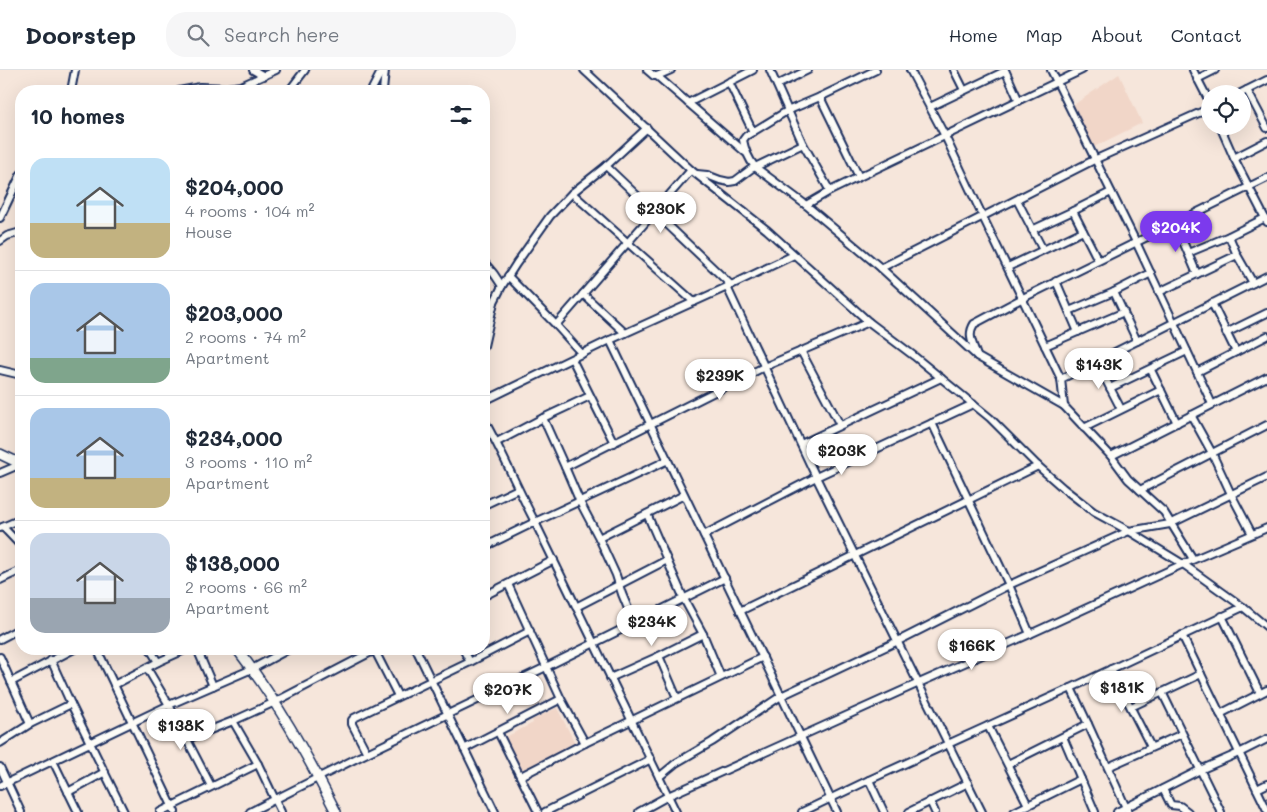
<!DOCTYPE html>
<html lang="en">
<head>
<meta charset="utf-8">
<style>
	:root { --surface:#fff; --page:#f6f6f7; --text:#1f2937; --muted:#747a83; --line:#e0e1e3; --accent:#7c3aed }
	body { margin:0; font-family:Mali,sans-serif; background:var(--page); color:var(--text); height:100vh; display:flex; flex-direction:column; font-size:19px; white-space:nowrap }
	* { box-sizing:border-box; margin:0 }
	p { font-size:16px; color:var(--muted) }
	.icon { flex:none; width:28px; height:28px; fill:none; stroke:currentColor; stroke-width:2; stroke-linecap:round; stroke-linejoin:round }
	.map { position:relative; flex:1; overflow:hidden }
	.drawer { position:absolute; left:15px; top:15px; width:475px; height:570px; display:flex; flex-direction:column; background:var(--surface); border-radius:20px; box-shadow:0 5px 20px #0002 }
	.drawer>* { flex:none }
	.fabs { position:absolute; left:1201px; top:15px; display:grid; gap:10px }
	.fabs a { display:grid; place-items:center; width:50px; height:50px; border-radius:50%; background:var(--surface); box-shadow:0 5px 20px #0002; font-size:25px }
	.price { position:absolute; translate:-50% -42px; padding:0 11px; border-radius:18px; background:#fff; color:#222; font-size:16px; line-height:32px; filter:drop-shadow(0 1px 2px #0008) }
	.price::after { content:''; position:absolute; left:50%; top:30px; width:15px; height:11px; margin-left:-8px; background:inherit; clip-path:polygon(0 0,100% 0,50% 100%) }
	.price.current { background:var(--accent); color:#fff }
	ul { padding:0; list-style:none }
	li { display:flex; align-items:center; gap:15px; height:125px; padding:0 15px }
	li+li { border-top:1px solid var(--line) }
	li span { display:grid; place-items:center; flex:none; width:140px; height:100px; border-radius:15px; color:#555 }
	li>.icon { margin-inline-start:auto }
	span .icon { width:60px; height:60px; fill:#fffc; stroke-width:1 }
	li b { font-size:21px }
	h2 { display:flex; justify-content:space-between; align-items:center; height:60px; padding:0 15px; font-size:21px }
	header { display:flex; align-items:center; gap:30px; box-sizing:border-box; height:70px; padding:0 25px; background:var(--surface); border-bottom:1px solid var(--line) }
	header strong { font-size:24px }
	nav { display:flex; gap:28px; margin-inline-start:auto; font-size:18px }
	.search { width:350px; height:45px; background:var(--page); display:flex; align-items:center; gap:12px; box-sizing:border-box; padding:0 18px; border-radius:20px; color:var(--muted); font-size:19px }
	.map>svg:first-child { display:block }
</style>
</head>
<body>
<header>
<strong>Doorstep</strong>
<div class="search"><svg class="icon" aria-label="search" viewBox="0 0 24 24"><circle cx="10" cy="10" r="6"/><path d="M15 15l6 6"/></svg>Search here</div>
<nav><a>Home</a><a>Map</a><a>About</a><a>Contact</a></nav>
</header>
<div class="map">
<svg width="1267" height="742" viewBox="0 0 1267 742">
	<rect width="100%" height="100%" fill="#f6e6db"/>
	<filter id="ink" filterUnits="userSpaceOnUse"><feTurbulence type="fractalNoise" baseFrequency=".02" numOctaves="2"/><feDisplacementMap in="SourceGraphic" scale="10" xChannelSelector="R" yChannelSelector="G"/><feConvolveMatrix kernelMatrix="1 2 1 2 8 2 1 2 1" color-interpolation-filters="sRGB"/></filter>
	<g filter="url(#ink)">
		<!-- built -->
		<g fill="#f1d6c8">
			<path d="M1119,4L1142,53L1094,77L1072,36Z"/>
			<path d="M557,638L576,675L522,702L504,668L533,653L532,650Z"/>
		</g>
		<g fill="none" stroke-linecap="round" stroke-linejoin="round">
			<!-- minor casing -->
			<g stroke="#1b2f5e" stroke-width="10">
				<g id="minor">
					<path d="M253,0L264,6"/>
					<path d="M584,0L691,100L767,160L869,252L914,286L990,348L1038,396L1063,418L1094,442L1129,461L1183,494L1243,537L1267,557"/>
					<path d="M647,0L654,6H657L671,0"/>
					<path d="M770,0L803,74L830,121"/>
					<path d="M876,0L820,27L787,41L746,66L743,70C745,81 748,88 755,97L806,135L881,198L978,287L1064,336"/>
					<path d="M910,0L945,66L983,147L1061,309"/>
					<path d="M954,0L964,20"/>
					<path d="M1005,0L1019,31"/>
					<path d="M1051,0L1136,172L1212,334"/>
					<path d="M1193,0L1210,33"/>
					<path d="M657,6L745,82"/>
					<path d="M1197,9L1215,0"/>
					<path d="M729,12L753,62"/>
					<path d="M777,15L808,0"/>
					<path d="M1247,20L1267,58"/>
					<path d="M71,21L75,0"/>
					<path d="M179,21L200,17L227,18L241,16L276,0"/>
					<path d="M289,21L305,0"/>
					<path d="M371,21L382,0"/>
					<path d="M383,21L385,0"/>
					<path d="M1239,24L1267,10"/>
					<path d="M820,27L859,107"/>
					<path d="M688,33L753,0"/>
					<path d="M930,37L1005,1"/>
					<path d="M1220,56L1234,88L1267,152"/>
					<path d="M1234,88L1267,71"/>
					<path d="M606,96L731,215"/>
					<path d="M697,104L707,105L720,110L729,112L735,111L751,99L803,74"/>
					<path d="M572,123L694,232"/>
					<path d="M1017,130L1043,180"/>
					<path d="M806,135L830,121L859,107L1082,0"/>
					<path d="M1073,141L1098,190"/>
					<path d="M0,148L21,104"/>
					<path d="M1175,153L1197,204"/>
					<path d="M1032,160L1073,141L1111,122"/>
					<path d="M1229,166L1237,185L1253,213"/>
					<path d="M0,171L7,166L21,162"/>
					<path d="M1188,183L1229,166L1265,148"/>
					<path d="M484,192L494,204L502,216"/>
					<path d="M1008,197L1083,161"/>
					<path d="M881,198L1094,90L1210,38"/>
					<path d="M508,206L556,255L582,284"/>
					<path d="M1056,211L1078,262"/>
					<path d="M727,217L816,407L982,742"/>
					<path d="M1114,222L1137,271"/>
					<path d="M1159,222L1237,185"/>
					<path d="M583,224L625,263"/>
					<path d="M484,232H494"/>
					<path d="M1212,233L1236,282"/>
					<path d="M1069,241L1114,222L1151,203"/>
					<path d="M556,255L691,100"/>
					<path d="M1226,263L1267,243"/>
					<path d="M610,270L837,742"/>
					<path d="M484,276L494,232L502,216L516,194L550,146L572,123L606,96L647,58"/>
					<path d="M1045,276L1124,242"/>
					<path d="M801,281L840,355"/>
					<path d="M977,286C973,274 967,265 974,254L1023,228L1267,108"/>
					<path d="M572,289L614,373"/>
					<path d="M1096,291L1121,339"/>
					<path d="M0,300L21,305"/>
					<path d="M1151,300L1177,353"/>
					<path d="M1197,302L1267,266"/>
					<path d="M1110,318L1187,281"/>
					<path d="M484,331L610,270L727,217L794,185"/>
					<path d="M1191,345L1212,383L1231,424L1252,464"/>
					<path d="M543,348L565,397L580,432L599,468L616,505L622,524L634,553"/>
					<path d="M484,350C503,383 517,418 535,452L676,742"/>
					<path d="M932,353L1009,515L1030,564"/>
					<path d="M1084,358L1161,320"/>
					<path d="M497,372L543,348L590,326"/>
					<path d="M801,374L941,308"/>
					<path d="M1111,386L1267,307"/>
					<path d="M565,397L764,297L869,252"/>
					<path d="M0,403L21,394"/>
					<path d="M1140,420L1267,355"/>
					<path d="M484,435L518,419"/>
					<path d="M647,444L684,529L703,564L721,607"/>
					<path d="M3,457L21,476"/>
					<path d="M0,458L21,449"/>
					<path d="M704,465L816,407L973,334"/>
					<path d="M599,468L684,425"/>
					<path d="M484,477L535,452L668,390"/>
					<path d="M1193,489L1164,442L1128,409L1111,386L1064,336L1061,309L1267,206"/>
					<path d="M0,510L21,500"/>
					<path d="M508,514L561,629L585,673"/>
					<path d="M484,526L554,490"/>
					<path d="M576,537L667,490"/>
					<path d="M740,541L1038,396"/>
					<path d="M1222,546L1260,623"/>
					<path d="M1182,565L1267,740"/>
					<path d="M0,569L21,558"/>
					<path d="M97,579L175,742"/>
					<path d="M150,579L158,592"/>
					<path d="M197,579L213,616"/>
					<path d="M374,579L398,626"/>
					<path d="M416,579L495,742"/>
					<path d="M463,579L470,592"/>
					<path d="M659,586L677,628"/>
					<path d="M0,587L30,654"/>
					<path d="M51,590L71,634L124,742"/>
					<path d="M147,598L169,635L211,716"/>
					<path d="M1111,599L1151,677"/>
					<path d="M610,608L659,586L703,564"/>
					<path d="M11,612L74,579"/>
					<path d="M114,615L158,592L187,579"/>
					<path d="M1071,618L1088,654L1128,742"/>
					<path d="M1162,622L1221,742"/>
					<path d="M1131,637L1201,604"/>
					<path d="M1220,644L1267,620"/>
					<path d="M233,651L258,694L281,742"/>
					<path d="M988,656L1028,735"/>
					<path d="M498,662L538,742"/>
					<path d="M1063,667L1095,742"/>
					<path d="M187,669L233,651L275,632L375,580"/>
					<path d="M0,673L30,654L71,634"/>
					<path d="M464,679L561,629"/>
					<path d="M367,683L352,654V650L354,648L470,592L530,561"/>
					<path d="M53,691L78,742"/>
					<path d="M1008,694L1088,654"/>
					<path d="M0,697L21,742"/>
					<path d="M1108,697L1182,664"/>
					<path d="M521,706L585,673L763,587"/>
					<path d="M659,707L676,693L712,672L781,626L898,571L1009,515L1129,461L1170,454L1267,407"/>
					<path d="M869,710L884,742"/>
					<path d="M0,716L169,635L252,599L289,579"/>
					<path d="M1163,719L1171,735L1180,736L1188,742"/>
					<path d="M1257,719L1267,714"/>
					<path d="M68,722L105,702"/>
					<path d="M930,731L935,742"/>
					<path d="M160,742L258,694"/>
					<path d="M250,742L367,683L546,597L725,508"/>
					<path d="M545,742L651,689"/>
					<path d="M639,742L668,726L919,613L1030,564L1183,494L1267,458"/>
					<path d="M802,742L869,710L1071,618L1243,537"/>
					<path d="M909,742L968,713"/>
					<path d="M1014,742L1081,709"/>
					<path d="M1117,742L1200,700L1239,683L1267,669"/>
				</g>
			</g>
			<!-- highway casing -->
			<g stroke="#1b2f5e" stroke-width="12">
				<g id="highway">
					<path d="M0,384L21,394"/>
					<path d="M237,579C276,629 307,685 336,742"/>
				</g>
			</g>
			<!-- minor -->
			<use href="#minor" stroke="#fdfcf7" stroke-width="6"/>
			<!-- highway -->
			<use href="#highway" stroke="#fdfcf7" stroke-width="9"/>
		</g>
	</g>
</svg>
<div class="fabs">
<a><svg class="icon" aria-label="locate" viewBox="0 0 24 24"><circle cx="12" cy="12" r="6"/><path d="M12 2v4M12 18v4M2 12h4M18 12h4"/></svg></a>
</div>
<b class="price" style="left:661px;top:164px">$230K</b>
<b class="price current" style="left:1176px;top:183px">$204K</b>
<b class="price" style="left:1099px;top:320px">$143K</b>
<b class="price" style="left:720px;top:331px">$239K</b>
<b class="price" style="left:842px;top:406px">$203K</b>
<b class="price" style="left:652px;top:577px">$234K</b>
<b class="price" style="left:972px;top:601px">$166K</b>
<b class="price" style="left:1122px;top:643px">$181K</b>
<b class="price" style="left:508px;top:645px">$207K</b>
<b class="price" style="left:181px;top:681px">$138K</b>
<section class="drawer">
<h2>10 homes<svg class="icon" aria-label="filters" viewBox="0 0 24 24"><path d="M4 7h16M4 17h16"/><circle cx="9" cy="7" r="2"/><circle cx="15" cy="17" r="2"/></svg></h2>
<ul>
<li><span style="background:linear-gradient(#bfe0f5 65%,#c2b280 0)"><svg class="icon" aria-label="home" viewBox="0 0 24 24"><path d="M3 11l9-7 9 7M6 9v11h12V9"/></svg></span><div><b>$204,000</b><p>4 rooms · 104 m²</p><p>House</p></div></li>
<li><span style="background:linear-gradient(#a9c7e8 75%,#7fa58c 0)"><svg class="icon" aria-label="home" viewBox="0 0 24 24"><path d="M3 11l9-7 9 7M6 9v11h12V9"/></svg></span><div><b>$203,000</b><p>2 rooms · 74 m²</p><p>Apartment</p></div></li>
<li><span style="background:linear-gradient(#a9c7e8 70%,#c2b280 0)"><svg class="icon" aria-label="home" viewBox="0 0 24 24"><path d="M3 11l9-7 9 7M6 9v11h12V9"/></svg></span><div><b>$234,000</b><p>3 rooms · 110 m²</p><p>Apartment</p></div></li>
<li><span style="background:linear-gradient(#c9d6e8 65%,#9aa5b1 0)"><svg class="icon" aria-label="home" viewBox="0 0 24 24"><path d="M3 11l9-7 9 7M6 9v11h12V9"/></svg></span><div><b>$138,000</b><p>2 rooms · 66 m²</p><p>Apartment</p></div></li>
</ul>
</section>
</div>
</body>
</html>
